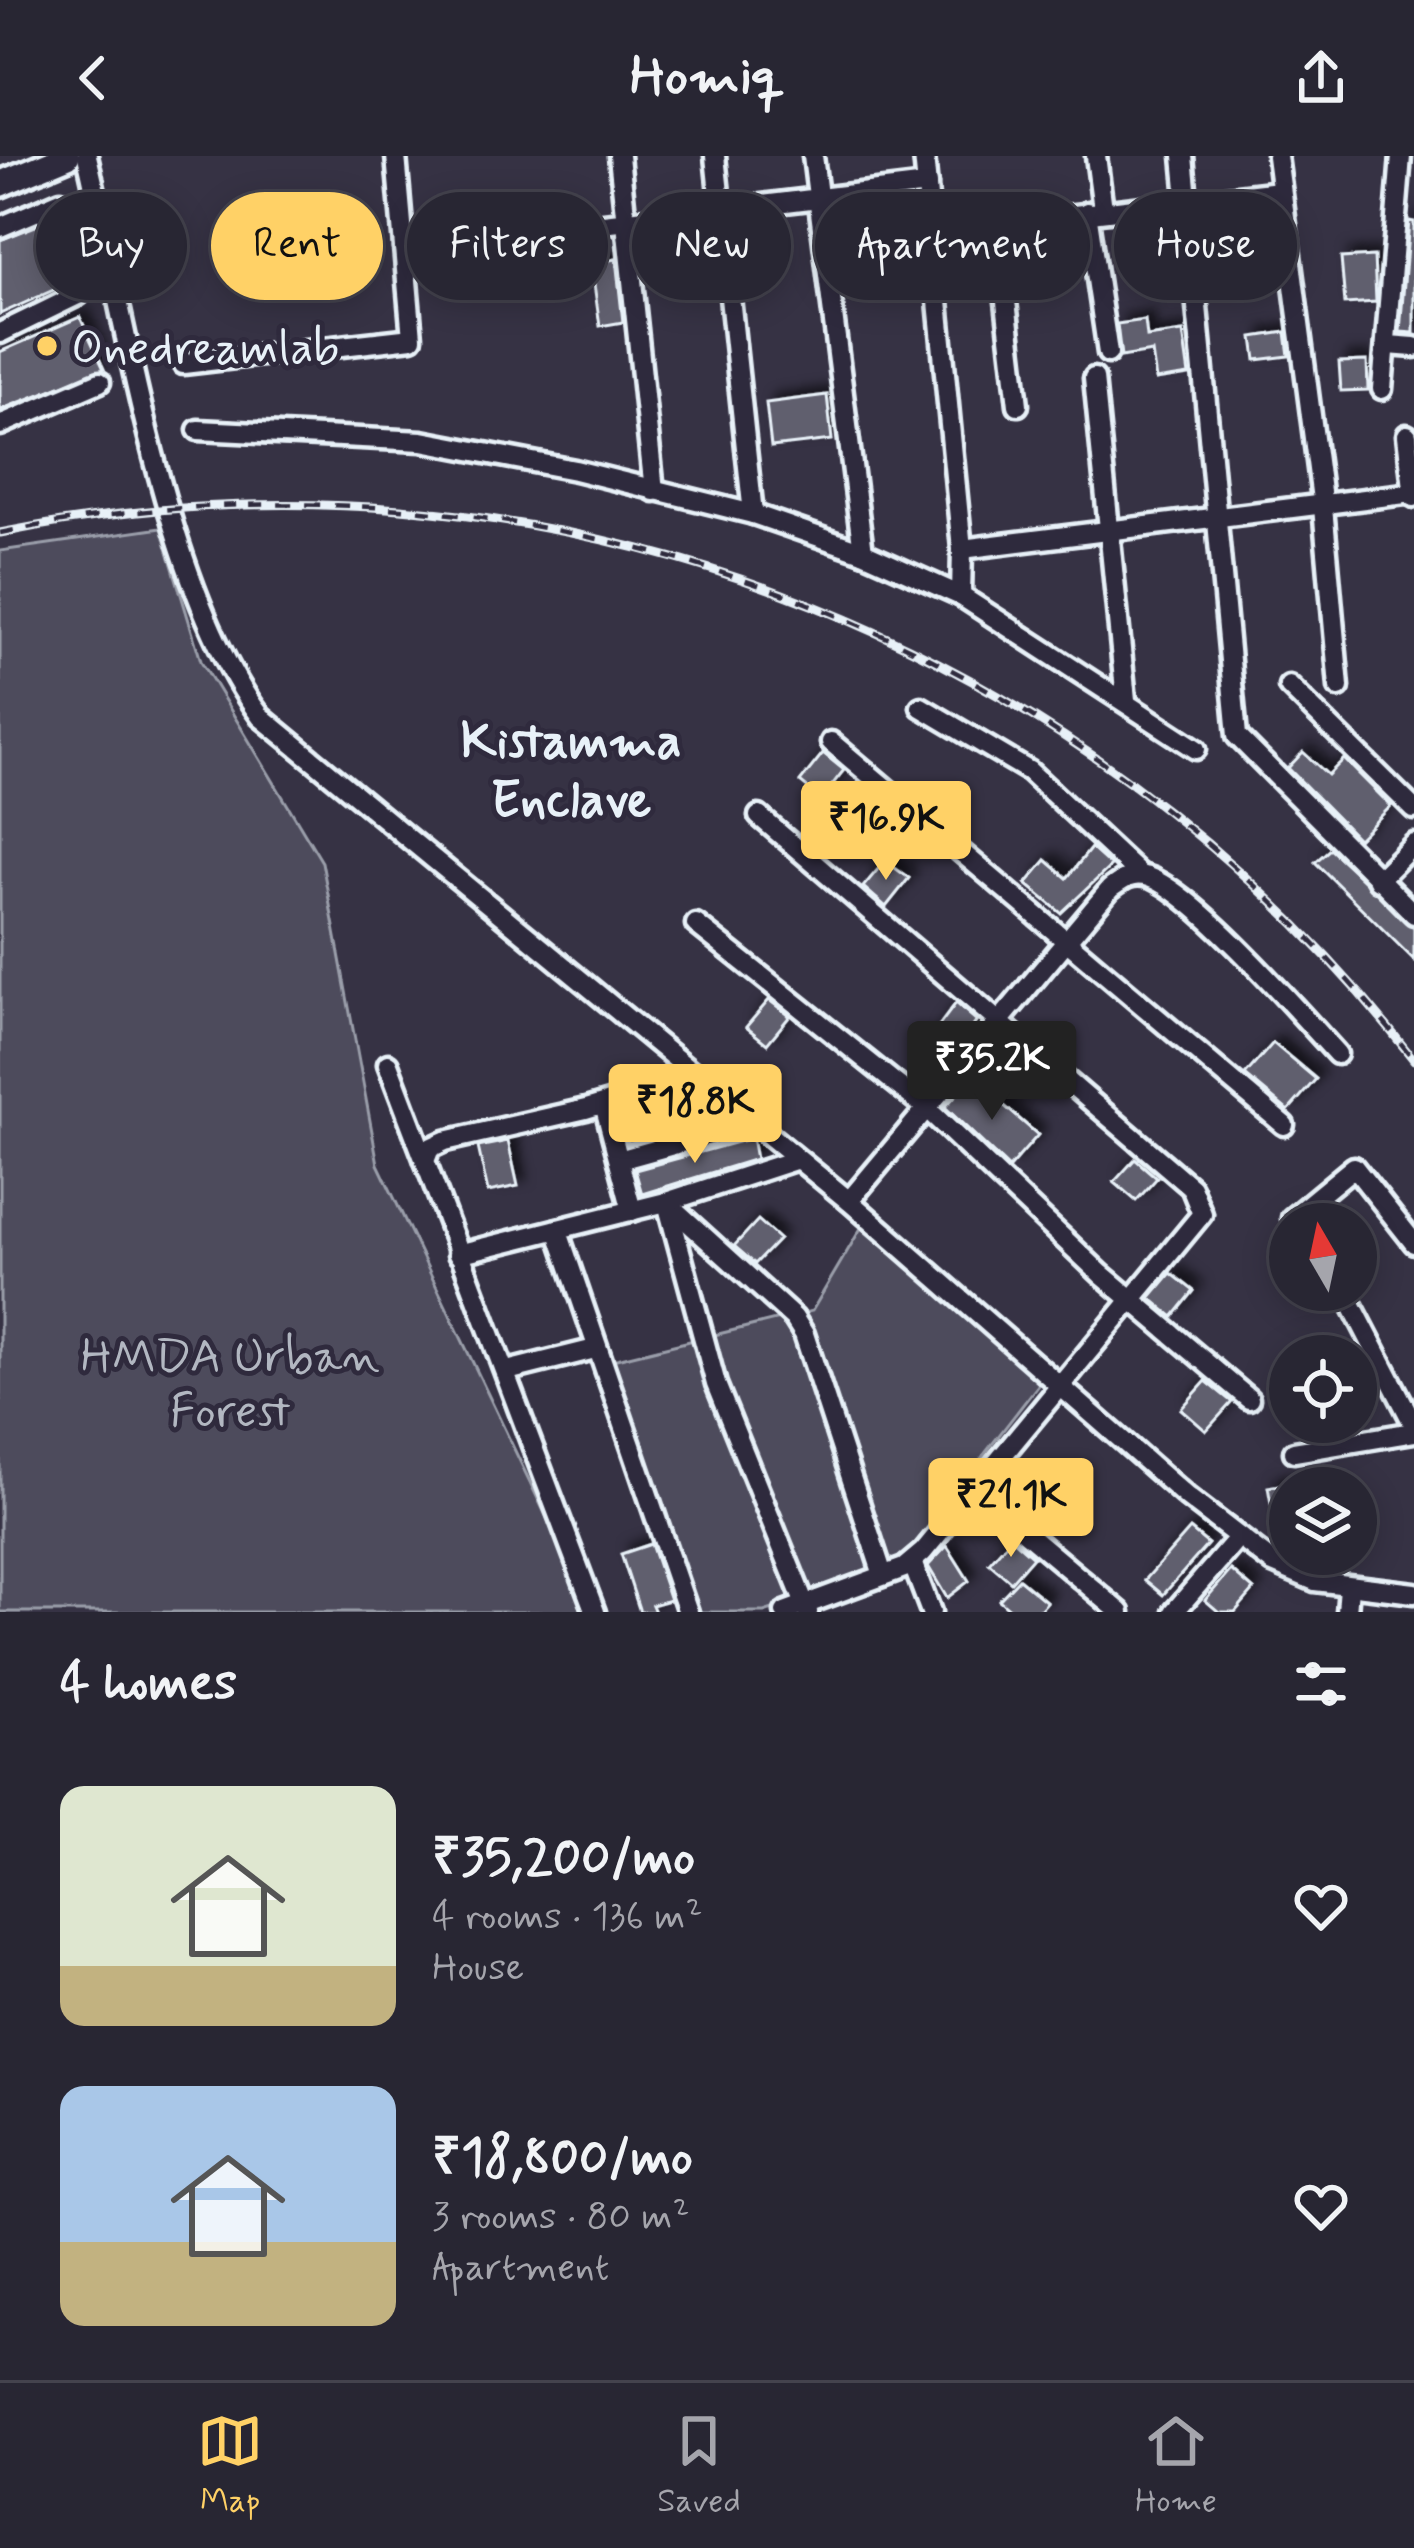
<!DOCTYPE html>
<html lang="en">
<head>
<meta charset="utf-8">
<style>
	:root { --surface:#282633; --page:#302e3b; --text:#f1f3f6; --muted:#a5a5ac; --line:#44434e; --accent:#ffd166 }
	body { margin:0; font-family:Mynerve,sans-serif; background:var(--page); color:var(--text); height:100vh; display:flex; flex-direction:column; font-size:45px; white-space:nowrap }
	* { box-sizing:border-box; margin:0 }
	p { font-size:39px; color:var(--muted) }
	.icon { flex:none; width:66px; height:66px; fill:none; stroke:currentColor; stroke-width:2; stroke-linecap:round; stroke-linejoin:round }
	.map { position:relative; height:1456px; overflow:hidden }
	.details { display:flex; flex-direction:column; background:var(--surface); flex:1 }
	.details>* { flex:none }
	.banner { position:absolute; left:36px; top:36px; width:1344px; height:108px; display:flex; gap:24px }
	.needle { width:78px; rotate:351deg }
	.tools { position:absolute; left:1269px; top:1047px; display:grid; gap:24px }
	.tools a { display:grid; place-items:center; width:108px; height:108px; border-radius:50%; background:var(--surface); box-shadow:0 6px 30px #0003,0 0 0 3px var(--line); font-size:60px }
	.price { position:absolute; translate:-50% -102px; padding:0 27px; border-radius:12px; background:var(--accent); color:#111; font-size:39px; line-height:78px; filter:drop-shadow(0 3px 6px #0008) }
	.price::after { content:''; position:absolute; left:50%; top:72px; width:36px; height:27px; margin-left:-18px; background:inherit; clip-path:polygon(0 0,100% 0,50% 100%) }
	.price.active { background:#222; color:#fff }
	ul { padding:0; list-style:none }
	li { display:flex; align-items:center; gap:36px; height:300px; padding:0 60px }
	li span { display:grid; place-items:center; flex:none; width:336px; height:240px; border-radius:24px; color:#555 }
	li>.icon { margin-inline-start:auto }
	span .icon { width:144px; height:144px; fill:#fffc; stroke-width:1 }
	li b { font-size:51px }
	h2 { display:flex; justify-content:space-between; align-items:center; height:144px; padding:0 60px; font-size:51px }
	.tag { padding:0 42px; border-radius:54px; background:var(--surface); box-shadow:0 6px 30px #0003,0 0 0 3px var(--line); font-size:42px; line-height:108px }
	.tag.active { background:var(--accent); color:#111 }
	header { display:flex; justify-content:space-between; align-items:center; height:156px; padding:0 60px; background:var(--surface); font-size:54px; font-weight:700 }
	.menu { display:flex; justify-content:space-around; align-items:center; height:168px; border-top:3px solid var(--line); background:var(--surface); font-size:33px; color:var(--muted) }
	.menu a { display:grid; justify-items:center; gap:6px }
	.menu .active { color:var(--accent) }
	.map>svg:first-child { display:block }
</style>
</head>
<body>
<header><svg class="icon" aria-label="back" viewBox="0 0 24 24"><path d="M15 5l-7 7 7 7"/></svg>Homiq<svg class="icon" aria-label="share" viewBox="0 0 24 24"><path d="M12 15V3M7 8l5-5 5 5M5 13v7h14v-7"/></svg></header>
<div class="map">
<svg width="1414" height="1456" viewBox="0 0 1414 1456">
	<defs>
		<filter id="shadow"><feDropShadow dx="8" dy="-8" stdDeviation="6" flood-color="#0009"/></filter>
	</defs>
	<rect width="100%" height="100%" fill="#363244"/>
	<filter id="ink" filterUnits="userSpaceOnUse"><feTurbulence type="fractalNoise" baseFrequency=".00833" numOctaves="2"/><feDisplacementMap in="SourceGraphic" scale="24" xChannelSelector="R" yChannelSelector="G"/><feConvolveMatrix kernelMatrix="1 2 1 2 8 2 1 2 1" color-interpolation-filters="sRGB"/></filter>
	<g filter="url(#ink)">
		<!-- green -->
		<g fill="#4d4b5c" stroke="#9a9eaa" stroke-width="3">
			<path d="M161,372L201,505L322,706L378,1008L592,1456H0V395Z"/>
			<path d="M861,1072L1042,1224L896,1412L764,1456H692L604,1206L812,1155Z"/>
		</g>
		<!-- building -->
		<g fill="#605e6e" stroke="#e8f1f8" stroke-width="3" filter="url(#shadow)">
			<path d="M58,61L80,122L0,158V84Z"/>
			<path d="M1171,61V134L1144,138L1136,65Z"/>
			<path d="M1409,65L1414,66V177L1400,176Z"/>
			<path d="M1039,77L1045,124L1018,128L1012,80Z"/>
			<path d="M1374,100L1376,146L1345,148L1341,102Z"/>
			<path d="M616,103L623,166L600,170L591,107Z"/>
			<path d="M80,161L104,213L0,254V196Z"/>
			<path d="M1145,164L1147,181L1183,176L1189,219L1156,224L1152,196L1121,201L1117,168Z"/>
			<path d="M1286,176L1289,200L1256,204L1253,181Z"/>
			<path d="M1367,205L1368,234L1341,235L1339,206Z"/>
			<path d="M827,239L832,284L771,291L766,247Z"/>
			<path d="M1303,596L1328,619L1344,603L1391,650L1358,683L1288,612Z"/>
			<path d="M823,597L844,614L821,643L800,626Z"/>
			<path d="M1091,692L1111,710L1061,757L1026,728L1046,704L1067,722Z"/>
			<path d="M1330,693L1414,771V804L1315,706Z"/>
			<path d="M885,705L909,722L886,751L863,731Z"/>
			<path d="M769,844L790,860L767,888L746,871Z"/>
			<path d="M956,847L977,865L954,896L932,879Z"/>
			<path d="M1273,887L1316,923L1288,955L1245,919Z"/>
			<path d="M972,922L1038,979L1009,1012L945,951Z"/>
			<path d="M688,936L698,968L628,987L620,957Z"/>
			<path d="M752,982L756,1003L642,1038L635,1014Z"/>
			<path d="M508,985L518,1030L488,1036L478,991Z"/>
			<path d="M1135,1003L1157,1022L1136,1045L1114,1026Z"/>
			<path d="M758,1064L779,1083L755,1108L734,1090Z"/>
			<path d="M1171,1117L1194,1135L1173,1161L1150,1142Z"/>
			<path d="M1206,1225L1232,1246L1206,1275L1181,1253Z"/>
			<path d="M1290,1327V1367L1275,1370L1268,1331Z"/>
			<path d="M1190,1373L1208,1388L1163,1439L1145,1424Z"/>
			<path d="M1011,1382L1033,1401L1011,1426L989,1407Z"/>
			<path d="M651,1388L670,1444L652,1449L655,1456H640L621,1398Z"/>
			<path d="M947,1390L969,1425L947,1442L928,1410Z"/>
			<path d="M1231,1414L1254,1434L1235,1456H1219L1205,1444Z"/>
			<path d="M1019,1423L1047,1446L1038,1456H1013L999,1444Z"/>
		</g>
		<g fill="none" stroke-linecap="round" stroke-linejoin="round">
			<!-- minor casing -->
			<g stroke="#e8f1f8" stroke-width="27">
				<g id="minor">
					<path d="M87,0C125,161 163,431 261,561L849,1045L1187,1341L1273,1407L1315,1425L1414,1437"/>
					<path d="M619,0L654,335"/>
					<path d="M715,0L753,358"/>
					<path d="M813,0L863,396"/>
					<path d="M1096,0L1103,53"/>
					<path d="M1183,0L1237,580L1414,758"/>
					<path d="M1277,0L1323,351L1339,531"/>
					<path d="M1087,56L1108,197"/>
					<path d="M0,71L61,45"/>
					<path d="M404,92L927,29"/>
					<path d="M0,177L78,139"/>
					<path d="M1388,189L1414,191"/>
					<path d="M183,208L412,182L396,0"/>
					<path d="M1094,222L1126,544"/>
					<path d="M1382,233L1401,0"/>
					<path d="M1018,249L997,68L1280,35"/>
					<path d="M0,269L100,226"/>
					<path d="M198,274L422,285L575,314L753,358L863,396L961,440L962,393L924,0"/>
					<path d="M1407,279L1414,341"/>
					<path d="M962,393L1413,337"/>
					<path d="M961,440L1196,593"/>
					<path d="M1289,530L1414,653"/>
					<path d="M921,551L1029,615L1140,719"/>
					<path d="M831,586L1284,969"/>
					<path d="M759,660L1191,1031L1202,1058L923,1396L904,1412L785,1456"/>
					<path d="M1378,724L1414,688"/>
					<path d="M696,768L925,951L1101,1118L1249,1243"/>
					<path d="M388,908L425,1005"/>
					<path d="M604,948L632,1055"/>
					<path d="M619,1004L752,967"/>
					<path d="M849,1045L1110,733C1121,725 1130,717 1144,720C1187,728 1304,862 1337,898"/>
					<path d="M666,1046L794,1162L804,1178L883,1419"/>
					<path d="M667,1047L716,1228L808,1456"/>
					<path d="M1296,1068L1292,1062L1354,1011L1414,1087"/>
					<path d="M557,1073L688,1456"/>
					<path d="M458,1098L666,1046L795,1004"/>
					<path d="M1344,1134L1414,1269"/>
					<path d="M507,1215L595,1193"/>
					<path d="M1294,1296L1414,1276"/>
					<path d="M975,1334L1120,1456"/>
					<path d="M912,1406L931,1456"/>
					<path d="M595,1456L425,1005L430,992L445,985L586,953L697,919"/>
					<path d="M1174,1456L1239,1381"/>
					<path d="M1347,1456L1349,1431"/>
				</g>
			</g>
			<!-- major casing -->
			<g stroke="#e8f1f8" stroke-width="33">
				<path id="major" d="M0,28L67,0"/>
			</g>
			<!-- minor -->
			<use href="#minor" stroke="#2f2a3d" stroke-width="18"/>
			<!-- major -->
			<use href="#major" stroke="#2f2a3d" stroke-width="24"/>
			<!-- rail casing -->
			<g stroke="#e8f1f8" stroke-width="9">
				<path id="rail" d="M0,377C537,269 1079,472 1414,904"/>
			</g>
			<!-- rail -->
			<use href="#rail" stroke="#2f2a3d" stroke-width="4.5" stroke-dasharray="14" stroke-linecap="butt"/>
		</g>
	</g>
	<!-- markers -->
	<circle fill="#ffd166" stroke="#2f2a3d" stroke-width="4.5" cx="47" cy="190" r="12"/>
	<g text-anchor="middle" stroke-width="10" stroke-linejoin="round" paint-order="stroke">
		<!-- poi labels -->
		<g font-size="48" fill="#e8f1f8" stroke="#2f2a3d" text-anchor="start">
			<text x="71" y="207">Onedreamlab</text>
		</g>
		<!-- park labels -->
		<g font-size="48" fill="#b2b7c1" stroke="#2f2a3d">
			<text x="230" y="1215">HMDA Urban<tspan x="230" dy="55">Forest</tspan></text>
		</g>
		<!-- neighbourhood labels -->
		<g font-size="51" font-weight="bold" fill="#e8f1f8" stroke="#2f2a3d">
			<text x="571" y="601">Kistamma<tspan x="571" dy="59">Enclave</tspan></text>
		</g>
	</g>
</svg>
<div class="tools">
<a><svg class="needle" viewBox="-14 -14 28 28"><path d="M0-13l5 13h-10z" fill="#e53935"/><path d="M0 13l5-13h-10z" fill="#a5a5ac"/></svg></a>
<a><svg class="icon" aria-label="locate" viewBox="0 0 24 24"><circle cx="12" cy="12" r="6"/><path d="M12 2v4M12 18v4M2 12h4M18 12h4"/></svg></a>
<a><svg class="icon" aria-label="layers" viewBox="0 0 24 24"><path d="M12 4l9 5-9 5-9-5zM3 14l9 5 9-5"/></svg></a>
</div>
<b class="price" style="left:886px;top:727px">₹16.9K</b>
<b class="price active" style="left:992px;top:967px">₹35.2K</b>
<b class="price" style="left:695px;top:1010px">₹18.8K</b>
<b class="price" style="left:1011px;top:1404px">₹21.1K</b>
<div class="banner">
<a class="tag">Buy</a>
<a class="tag active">Rent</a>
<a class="tag">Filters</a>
<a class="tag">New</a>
<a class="tag">Apartment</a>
<a class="tag">House</a>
</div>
</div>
<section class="details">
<h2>4 homes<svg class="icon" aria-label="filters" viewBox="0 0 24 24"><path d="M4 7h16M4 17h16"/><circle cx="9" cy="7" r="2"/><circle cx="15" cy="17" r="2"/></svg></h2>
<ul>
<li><span style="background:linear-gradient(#dfe7d0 75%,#c2b280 0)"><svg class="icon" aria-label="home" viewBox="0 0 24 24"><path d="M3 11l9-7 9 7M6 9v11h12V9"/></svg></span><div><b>₹35,200/mo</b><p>4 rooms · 136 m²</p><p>House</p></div><svg class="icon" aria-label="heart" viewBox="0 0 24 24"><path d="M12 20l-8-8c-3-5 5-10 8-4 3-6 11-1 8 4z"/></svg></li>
<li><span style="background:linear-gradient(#a9c7e8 65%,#c2b280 0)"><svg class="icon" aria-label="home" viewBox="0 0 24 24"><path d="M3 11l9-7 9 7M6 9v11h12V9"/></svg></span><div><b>₹18,800/mo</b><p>3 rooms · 80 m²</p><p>Apartment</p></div><svg class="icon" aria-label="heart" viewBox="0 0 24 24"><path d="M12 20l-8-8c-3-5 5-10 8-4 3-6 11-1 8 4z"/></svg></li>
</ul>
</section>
<nav class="menu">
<a class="active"><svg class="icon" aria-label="map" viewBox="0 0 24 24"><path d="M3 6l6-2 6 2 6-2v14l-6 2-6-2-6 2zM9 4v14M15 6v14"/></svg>Map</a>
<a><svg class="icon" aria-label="saved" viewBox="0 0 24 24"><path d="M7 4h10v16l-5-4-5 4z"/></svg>Saved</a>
<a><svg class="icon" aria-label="home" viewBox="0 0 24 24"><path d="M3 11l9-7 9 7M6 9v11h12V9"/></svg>Home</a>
</nav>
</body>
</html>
